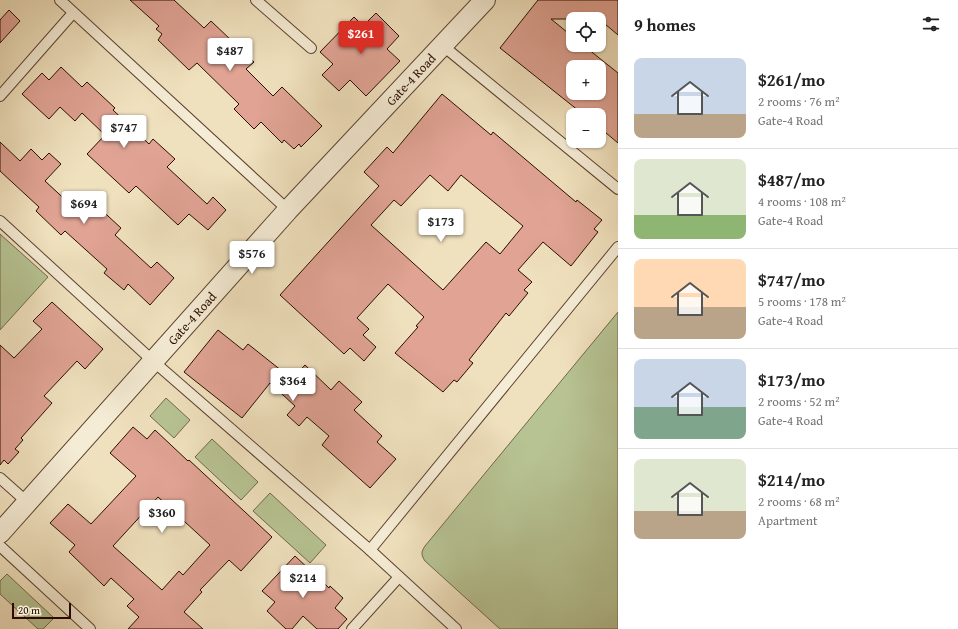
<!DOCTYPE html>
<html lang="en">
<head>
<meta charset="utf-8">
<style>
	:root { --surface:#fff; --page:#f6f6f6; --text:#222; --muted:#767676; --line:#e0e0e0; --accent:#d93025 }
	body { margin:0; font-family:"Gentium Book Plus",serif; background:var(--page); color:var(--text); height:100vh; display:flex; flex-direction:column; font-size:15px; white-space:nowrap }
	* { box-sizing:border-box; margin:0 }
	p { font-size:13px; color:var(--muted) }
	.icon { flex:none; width:22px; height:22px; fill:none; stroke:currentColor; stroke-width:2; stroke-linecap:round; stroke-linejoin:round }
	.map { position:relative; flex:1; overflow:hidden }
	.side { display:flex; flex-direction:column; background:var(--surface); width:340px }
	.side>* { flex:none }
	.buttons { position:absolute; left:566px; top:12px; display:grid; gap:8px }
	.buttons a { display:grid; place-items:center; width:40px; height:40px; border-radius:8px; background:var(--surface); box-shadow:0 1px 3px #0004; font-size:20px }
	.scale { position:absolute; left:12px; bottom:10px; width:59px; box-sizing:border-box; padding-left:4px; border:2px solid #2a0d00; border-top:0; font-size:11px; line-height:14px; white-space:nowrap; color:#2a0d00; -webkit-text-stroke:3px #f5ecd5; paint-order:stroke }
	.price { position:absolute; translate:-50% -34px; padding:0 9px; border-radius:4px; background:#fff; color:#222; font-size:13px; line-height:26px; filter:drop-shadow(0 1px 2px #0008) }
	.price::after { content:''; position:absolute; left:50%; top:24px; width:12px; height:9px; margin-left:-6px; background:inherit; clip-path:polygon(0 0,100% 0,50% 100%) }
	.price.selected { background:var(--accent); color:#fff }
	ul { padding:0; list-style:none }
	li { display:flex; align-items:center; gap:12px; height:100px; padding:0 16px }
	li+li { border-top:1px solid var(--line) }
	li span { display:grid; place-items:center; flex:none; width:112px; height:80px; border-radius:8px; color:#555 }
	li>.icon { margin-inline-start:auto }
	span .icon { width:48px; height:48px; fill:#fffc; stroke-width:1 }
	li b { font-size:17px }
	h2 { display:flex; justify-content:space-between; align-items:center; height:48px; padding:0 16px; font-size:17px }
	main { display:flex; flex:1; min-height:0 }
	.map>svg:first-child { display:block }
</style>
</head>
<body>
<main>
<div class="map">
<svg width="618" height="629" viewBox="0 0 618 629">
	<rect width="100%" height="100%" fill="#f0e1be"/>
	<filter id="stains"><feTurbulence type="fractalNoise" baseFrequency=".005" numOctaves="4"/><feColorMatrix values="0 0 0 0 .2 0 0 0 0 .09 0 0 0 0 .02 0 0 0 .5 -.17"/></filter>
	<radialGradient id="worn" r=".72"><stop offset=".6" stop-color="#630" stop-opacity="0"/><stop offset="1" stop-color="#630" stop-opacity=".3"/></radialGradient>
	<!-- green -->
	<g fill="#b7c393" stroke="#70684a">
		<path d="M0,234L48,277L0,330Z"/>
		<path d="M618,312V629H500L425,561C421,555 421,552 425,546Z"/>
		<path d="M166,398L190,420L174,438L150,416Z"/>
		<path d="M212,439L258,482L241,500L195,457Z"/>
		<path d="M270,493L326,545L310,563L253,511Z"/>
		<path d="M7,574L54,618L43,629H38L0,594V581Z"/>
	</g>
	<!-- building -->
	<g fill="#e0a394" stroke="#2a0d00" fill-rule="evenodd">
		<path d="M130,0H174L204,28L211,21L254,62L246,69L273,96L282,87L322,126L301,147L299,144L294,149L284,140L282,143L261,122L254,129L234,109L239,104L197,63L189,70L158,40L162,34L156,29L159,26Z"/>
		<path d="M538,0H618V35L599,19H551L573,37V45H583L618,73V143L599,127V115H584L500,48ZM573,67H599V93H573Z"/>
		<path d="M9,10L20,21L0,43V20Z"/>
		<path d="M376,13L399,36L387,49L400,61L366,96L350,80L339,91L322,75L333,64L320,52L354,17L363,26Z"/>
		<path d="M61,67L82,87L87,82L115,108L113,110L149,144L153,139L175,159L167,167L207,204L213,197L226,210L208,230L189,214L178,225L136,186L129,193L87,154L105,135L82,113L75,121L60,107L49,119L22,94L42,73L49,80Z"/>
		<path d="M442,94L491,135L493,132L576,202L577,200L602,220L594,229L598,232L571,266L543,242L518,270L532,282L524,290L528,293L509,316L506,313L469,360L473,363L457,382L454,380L443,392L395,353L418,327L416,326L424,317L388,284L357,318L369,329L363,335L376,347L364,361L350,348L344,354L280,295L379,186L364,172L387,147L393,153ZM430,175L448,191L461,175L523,226L500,254L486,242L443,290L371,225L394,200L401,206Z"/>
		<path d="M0,142L20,161L31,149L42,160L49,153L61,164L45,181L84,217L95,204L121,228L115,235L151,268L157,262L174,278L150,305L128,284L124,290L104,273L107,269L65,231L61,235L36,211L39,207L0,171Z"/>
		<path d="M52,302L103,349L85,369L77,361L44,396L52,403L21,438L23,440L15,449L19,452L8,464L4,460L0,465V345L14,358L42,329L33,321Z"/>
		<path d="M218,330L243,350L248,344L292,379L305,365L331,390L339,381L362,402L354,410L382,436L377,442L396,459L370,488L322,445L329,436L307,417L299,426L287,415L295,406L270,383L242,418L184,372Z"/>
		<path d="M133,427L147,439L155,430L188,461L189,460L272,537L241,571L229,560L200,590L202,592L184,612L203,629H128L139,617L127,606L134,599L111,578L104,586L69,552L75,545L50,523L68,504L91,524L136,476L110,453ZM158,497L210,545L183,575L179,571L162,590L113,546Z"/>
		<path d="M295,556L329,588L330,586L343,598L335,608L347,619L338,629H317L303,616L292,629H286L267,611L275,602L262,591Z"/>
	</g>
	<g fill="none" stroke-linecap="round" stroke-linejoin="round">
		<!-- service casing -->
		<g stroke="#5c4230" stroke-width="12">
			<g id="service">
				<path d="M60,0L288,210"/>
				<path d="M256,0L311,48"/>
				<path d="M442,45L618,189"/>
				<path d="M0,96L73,13"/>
				<path d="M0,221L153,361L370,550L456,629"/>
				<path d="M0,478L27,502"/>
				<path d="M0,546L90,629"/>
				<path d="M370,550L618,247"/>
				<path d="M352,629L399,577"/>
			</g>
		</g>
		<!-- minor casing -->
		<g stroke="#5c4230" stroke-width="22">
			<g id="minor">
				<path id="s1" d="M0,533L288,210L485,0"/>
			</g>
		</g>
		<!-- service -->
		<use href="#service" stroke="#f5ecd5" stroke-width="10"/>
		<!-- minor -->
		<use href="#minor" stroke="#f5ecd5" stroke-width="20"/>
	</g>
	<g text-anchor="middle" stroke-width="3" stroke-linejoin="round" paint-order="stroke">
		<!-- street labels -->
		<g font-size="13" fill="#2a0d00" stroke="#f5ecd5">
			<text dy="5" stroke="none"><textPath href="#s1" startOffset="612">Gate-4 Road</textPath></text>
			<text dy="5" stroke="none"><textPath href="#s1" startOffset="288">Gate-4 Road</textPath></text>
		</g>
	</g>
	<rect width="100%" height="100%" filter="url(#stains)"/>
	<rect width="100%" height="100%" fill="url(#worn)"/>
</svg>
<div class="buttons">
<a><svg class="icon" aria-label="locate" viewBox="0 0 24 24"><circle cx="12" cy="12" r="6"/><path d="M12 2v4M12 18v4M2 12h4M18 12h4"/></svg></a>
<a>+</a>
<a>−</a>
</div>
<div class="scale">20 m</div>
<b class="price selected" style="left:361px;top:55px">$261</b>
<b class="price" style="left:230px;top:72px">$487</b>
<b class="price" style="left:124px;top:149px">$747</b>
<b class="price" style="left:84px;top:225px">$694</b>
<b class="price" style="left:441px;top:243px">$173</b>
<b class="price" style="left:252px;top:275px">$576</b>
<b class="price" style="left:293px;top:402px">$364</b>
<b class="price" style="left:162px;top:534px">$360</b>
<b class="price" style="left:303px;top:599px">$214</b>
</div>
<section class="side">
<h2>9 homes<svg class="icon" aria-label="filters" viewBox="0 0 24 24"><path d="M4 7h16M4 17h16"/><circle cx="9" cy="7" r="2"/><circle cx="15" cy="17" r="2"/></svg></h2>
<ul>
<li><span style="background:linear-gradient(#c9d6e8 70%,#b9a48a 0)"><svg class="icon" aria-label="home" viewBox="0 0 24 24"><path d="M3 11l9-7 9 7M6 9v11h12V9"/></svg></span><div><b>$261/mo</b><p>2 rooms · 76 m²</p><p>Gate-4 Road</p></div></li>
<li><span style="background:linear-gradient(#dfe7d0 70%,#8fb573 0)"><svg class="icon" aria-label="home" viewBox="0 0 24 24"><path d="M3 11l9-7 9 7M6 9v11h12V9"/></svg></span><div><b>$487/mo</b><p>4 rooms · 108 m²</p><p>Gate-4 Road</p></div></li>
<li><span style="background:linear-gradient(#ffd9b3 60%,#b9a48a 0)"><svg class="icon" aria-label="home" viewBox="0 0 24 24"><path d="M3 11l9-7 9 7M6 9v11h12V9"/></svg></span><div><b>$747/mo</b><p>5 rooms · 178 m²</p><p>Gate-4 Road</p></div></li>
<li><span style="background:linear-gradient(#c9d6e8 60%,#7fa58c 0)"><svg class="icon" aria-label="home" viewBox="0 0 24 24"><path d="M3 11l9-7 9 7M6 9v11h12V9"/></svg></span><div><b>$173/mo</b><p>2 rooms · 52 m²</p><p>Gate-4 Road</p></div></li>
<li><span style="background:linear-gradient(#dfe7d0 65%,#b9a48a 0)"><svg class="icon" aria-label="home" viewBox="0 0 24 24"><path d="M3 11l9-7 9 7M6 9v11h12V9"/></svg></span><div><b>$214/mo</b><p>2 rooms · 68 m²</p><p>Apartment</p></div></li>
</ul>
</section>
</main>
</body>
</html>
